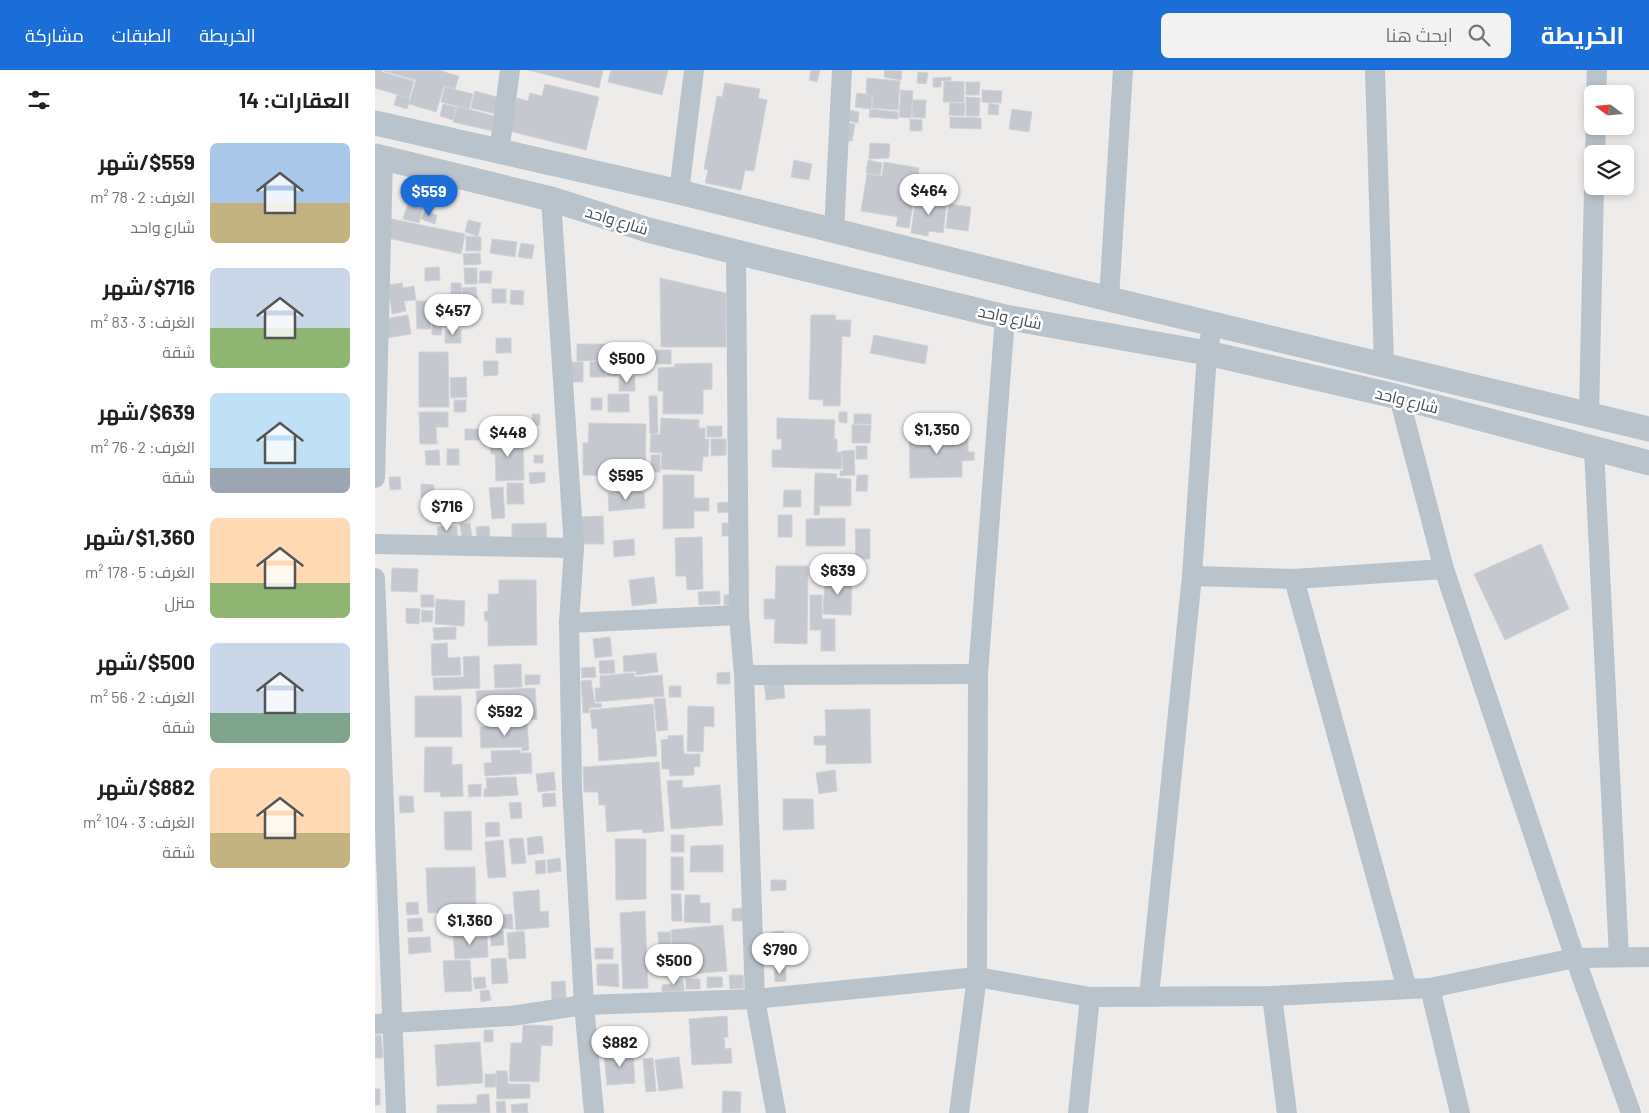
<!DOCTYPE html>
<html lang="ar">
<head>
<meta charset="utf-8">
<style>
	:root { --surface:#fff; --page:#f2f2f2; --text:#202124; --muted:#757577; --accent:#1b6ed8 }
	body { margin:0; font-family:Barlow,Cairo,sans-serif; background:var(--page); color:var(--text); direction:rtl; height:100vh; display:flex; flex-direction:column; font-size:19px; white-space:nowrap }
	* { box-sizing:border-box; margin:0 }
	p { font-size:16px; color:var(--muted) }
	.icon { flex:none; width:28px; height:28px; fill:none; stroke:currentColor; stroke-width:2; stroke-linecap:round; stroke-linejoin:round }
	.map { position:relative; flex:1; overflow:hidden; direction:ltr }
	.sheet { display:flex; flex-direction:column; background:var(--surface); width:375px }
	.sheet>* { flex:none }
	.needle { width:32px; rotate:286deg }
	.buttons { position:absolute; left:1209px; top:15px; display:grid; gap:10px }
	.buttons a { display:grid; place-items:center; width:50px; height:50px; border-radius:8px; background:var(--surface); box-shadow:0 2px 8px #0003; font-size:25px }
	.price { position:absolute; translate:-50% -42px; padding:0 11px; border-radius:18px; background:#fff; color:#222; font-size:16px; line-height:32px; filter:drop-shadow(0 1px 2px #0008) }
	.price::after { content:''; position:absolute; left:50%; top:30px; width:15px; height:11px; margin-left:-8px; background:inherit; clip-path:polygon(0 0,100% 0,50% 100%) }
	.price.on { background:var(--accent); color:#fff }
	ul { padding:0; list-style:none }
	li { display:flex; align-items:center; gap:15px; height:125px; padding:0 25px }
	li span { display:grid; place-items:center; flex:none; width:140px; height:100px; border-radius:8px; color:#555 }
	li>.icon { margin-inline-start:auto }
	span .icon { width:60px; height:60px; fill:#fffc; stroke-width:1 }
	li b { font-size:21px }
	h2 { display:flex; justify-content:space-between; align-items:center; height:60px; padding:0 25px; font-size:21px }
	header { display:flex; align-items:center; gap:30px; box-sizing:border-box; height:70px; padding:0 25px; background:var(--accent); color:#fff }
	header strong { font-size:24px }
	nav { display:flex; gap:28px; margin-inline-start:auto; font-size:18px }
	.search { width:350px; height:45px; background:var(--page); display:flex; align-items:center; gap:12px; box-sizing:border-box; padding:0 18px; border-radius:8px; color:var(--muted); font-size:19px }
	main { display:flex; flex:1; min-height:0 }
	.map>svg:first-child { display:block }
</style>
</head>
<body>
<header>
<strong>الخريطة</strong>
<div class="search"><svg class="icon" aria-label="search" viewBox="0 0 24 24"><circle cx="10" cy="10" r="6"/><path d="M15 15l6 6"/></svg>ابحث هنا</div>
<nav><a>الخريطة</a><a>الطبقات</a><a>مشاركة</a></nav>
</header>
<main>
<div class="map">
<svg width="1274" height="1043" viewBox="0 0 1274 1043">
	<rect width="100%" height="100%" fill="#eeebeb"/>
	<!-- building -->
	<g fill="#c5c8ce" stroke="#cfd2d7">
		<path d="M0,0H7V2L39,11L34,28L0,18Z"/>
		<path d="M63,0L84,6L80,19L69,16L61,42L34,34L41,10L9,1Z"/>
		<path d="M153,0H228L224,18Z"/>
		<path d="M236,0H293L287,25L233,12Z"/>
		<path d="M436,0H445L442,12L434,10Z"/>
		<path d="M510,0L527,1L526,10L509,7Z"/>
		<path d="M543,2L553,3L551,14L542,13Z"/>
		<path d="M576,7V10L566,11V17H558V8Z"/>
		<path d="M492,8L525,11L523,40L497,38L498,25L491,24Z"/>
		<path d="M569,11L589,12V32H568Z"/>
		<path d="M591,12H605L604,25H591Z"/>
		<path d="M350,13L385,19L383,28L392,30L379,101L370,100L366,120L330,113L333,100L329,99L342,26L347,27Z"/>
		<path d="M170,14L224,27L211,80L134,61L142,28L153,31L155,23L167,26Z"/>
		<path d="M70,17L98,24L94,39L66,32Z"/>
		<path d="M526,20L538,21L536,48L524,47Z"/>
		<path d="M607,20L627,21L626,33L607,32Z"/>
		<path d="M100,21L126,28L122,44L96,38Z"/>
		<path d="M482,23L497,25L496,39L480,37Z"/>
		<path d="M22,25L35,29L32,39L19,35Z"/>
		<path d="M591,27L605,28L604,46H591Z"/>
		<path d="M538,30H551L550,48L537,47Z"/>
		<path d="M575,33H590L589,46L574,45Z"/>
		<path d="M614,33L624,35L623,45L613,44Z"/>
		<path d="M68,34L81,37L78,50L65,46Z"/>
		<path d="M82,36L122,47L118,61L78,52Z"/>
		<path d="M471,39L484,42L483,53L469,50Z"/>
		<path d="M495,39L523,42V49L494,47Z"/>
		<path d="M637,39L657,42L654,62L634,59Z"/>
		<path d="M575,47L606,48V59L575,58Z"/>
		<path d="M535,49L547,50V61H535Z"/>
		<path d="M470,53L480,54L477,71L466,70Z"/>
		<path d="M495,73L515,74L514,88L494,89Z"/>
		<path d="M419,90L437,94L434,110L416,107Z"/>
		<path d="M493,90L507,93L505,105L491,103Z"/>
		<path d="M509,92L544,98L534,158L521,156L523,147L486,141L492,104L507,106Z"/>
		<path d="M541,127L572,131L568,163L554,161L553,166L536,163Z"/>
		<path d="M33,133L48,137L44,153L28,149Z"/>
		<path d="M574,134L596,137L593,161L571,158Z"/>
		<path d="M49,141L62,145L60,154L46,149Z"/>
		<path d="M12,148L90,164L86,184L8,167Z"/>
		<path d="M93,150L106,153L103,166L90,162Z"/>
		<path d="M91,166L106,167V181H91Z"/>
		<path d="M117,169L142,172L140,187L115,183Z"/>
		<path d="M146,173L159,175L157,189L143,187Z"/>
		<path d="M105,183L106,194L89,195L88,184Z"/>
		<path d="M64,197L65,210L50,211V198Z"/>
		<path d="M89,198H102V214H90Z"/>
		<path d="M105,201H117L116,213H104Z"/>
		<path d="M285,208L351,223V277H286Z"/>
		<path d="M27,213L28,218L39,216L41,230L29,231L31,241L17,244L13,215Z"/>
		<path d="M76,213H86L87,224H76Z"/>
		<path d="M101,217L103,235L89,236L87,218Z"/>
		<rect x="117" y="219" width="14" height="14"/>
		<path d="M136,220L149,221L148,235L135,234Z"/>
		<path d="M41,231H55L56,259H42Z"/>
		<path d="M33,245L36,264L12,268L9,249Z"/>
		<path d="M80,245V256L69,257V246Z"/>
		<path d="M436,245H460L461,250H476L475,267L467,266L465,336H448V330L434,329Z"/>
		<path d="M57,246H66L67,265H57Z"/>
		<path d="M86,259V273H70V260Z"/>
		<path d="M499,265L553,276L550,294L495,283Z"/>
		<rect x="121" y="268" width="15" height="15"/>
		<path d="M202,274H245V290L202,291Z"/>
		<rect x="272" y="280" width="24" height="14"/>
		<path d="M44,282H73L74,337H44Z"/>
		<path d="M108,291H123V305L109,306Z"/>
		<path d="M230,291L231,307H215V292Z"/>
		<path d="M190,292H208V312H198Z"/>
		<path d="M232,292L243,293V306H232Z"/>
		<path d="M337,293V319L328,320V344H288V321H283V298L300,297V294Z"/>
		<rect x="244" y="306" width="16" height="15"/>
		<path d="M91,307L92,327L76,328L75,308Z"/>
		<rect x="233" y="324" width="21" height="18"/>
		<path d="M274,326H282L283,363L275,364Z"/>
		<rect x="216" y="328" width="11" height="12"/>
		<rect x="79" y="330" width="12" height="12"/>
		<path d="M44,342H73V357H61L62,374H45Z"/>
		<path d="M464,342H472V353L464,352Z"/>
		<path d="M157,344H165V355L158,356Z"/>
		<rect x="479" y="344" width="17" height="10"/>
		<path d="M286,348L324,350V358H330V369H334L333,387L328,386L327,401L286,399L287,383L275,382L276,364L285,365Z"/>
		<path d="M402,348L460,350L459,369H462V382H467L466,399L397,397V380H406L407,369H402Z"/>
		<path d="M214,353L271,354L270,406L208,405V373H213Z"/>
		<path d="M477,355H496L495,373H477Z"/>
		<rect x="332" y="356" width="15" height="11"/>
		<rect x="90" y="359" width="14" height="11"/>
		<path d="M563,359L561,367L593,366V382H599V390L587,391V407L535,408L534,360Z"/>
		<path d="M134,363V371H148L149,410L121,411L120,384H116L115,364Z"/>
		<path d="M336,369H351V385L336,386Z"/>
		<rect x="481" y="376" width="11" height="13"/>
		<rect x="72" y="379" width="12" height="16"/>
		<path d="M64,380L65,395H51L50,381Z"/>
		<path d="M479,380L480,405L465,406V401H468L467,381Z"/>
		<rect x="159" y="385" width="9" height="8"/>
		<rect x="276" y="385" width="9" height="17"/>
		<path d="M170,402V412L155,414L154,403Z"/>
		<path d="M440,403L462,404L461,408L476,409V436H445L444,445H439Z"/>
		<path d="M288,405H319V428H334V441H319V458L288,459Z"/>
		<path d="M482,405H493L492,421H481Z"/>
		<path d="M14,407H25L26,419L15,420Z"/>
		<path d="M132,413H148L149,434H132Z"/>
		<path d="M46,414L59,415V428H46Z"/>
		<path d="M128,417L130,448L117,449L114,418Z"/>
		<path d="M409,420H426V437H408Z"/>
		<path d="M269,422L270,438L234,441L233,423Z"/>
		<path d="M56,430H69L70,443L56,444Z"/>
		<path d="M355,432V442L343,443L342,433Z"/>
		<rect x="403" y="445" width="14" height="22"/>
		<path d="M228,446L229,474H205L204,447Z"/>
		<path d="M470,448V476H431V449Z"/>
		<path d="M95,453L97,468L87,469L85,454Z"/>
		<path d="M171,453L172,470L137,471V454Z"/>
		<rect x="347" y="453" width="9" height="13"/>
		<path d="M82,456V467L63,468L62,457Z"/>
		<path d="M114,456L115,467L102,469L101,457Z"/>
		<path d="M480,459H495V489H481Z"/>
		<path d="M327,467L328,519L312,520L311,506H301L300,468Z"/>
		<path d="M259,469L260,485L239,487L238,471Z"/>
		<path d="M1166,474L1194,539L1130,570L1099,504Z"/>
		<path d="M446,487H479L478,507L445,506Z"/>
		<path d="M401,496H433L432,574L399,573L400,549H389V529H400Z"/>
		<path d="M17,498L43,499L42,522L16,521Z"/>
		<path d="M279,507L282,533L257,536L254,510Z"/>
		<path d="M450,508H477L476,545L448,544Z"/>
		<path d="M124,510H161L162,575L113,576V551H110L109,542L113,541V524H124Z"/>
		<path d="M345,521V534L324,535L323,522Z"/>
		<path d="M357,524L358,535H349V525Z"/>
		<rect x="46" y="525" width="13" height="12"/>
		<path d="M435,525H447V549H460V581H446V560H435Z"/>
		<path d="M61,529L90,531L89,556L60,554Z"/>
		<path d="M31,538L45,539L44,554L31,553Z"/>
		<path d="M47,540L58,541L57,552H46Z"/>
		<path d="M81,557V569L59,570L58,558Z"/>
		<path d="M235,567L237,586L220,588L218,569Z"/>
		<path d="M72,573L73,588L85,587L86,605L57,606L56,574Z"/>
		<path d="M281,583L283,602L261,605V601L249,602L248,586Z"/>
		<path d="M104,586L105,618L59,620L58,608L89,607L88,587Z"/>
		<path d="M239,590L240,603L225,604L224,591Z"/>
		<path d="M146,594L147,617L120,618L119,595Z"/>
		<path d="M220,597L221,607L207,608L206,598Z"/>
		<path d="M355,602V614H342V603Z"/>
		<path d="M259,603L260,607L287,605L289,626L221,632L220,618H225V606Z"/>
		<path d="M150,605H165V614L150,615Z"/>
		<path d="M408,609L410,628L391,630L389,612Z"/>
		<path d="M216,610L220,634L226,633L227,637L214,638V643H208L206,611Z"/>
		<rect x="294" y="616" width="12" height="11"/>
		<path d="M160,618L162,649L110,653L109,633L102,634L101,621Z"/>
		<path d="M40,626H86L87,667H40Z"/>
		<path d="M290,628L293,660L282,661L279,629Z"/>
		<path d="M278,634L282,686L224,691L222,658L217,659L215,640Z"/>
		<path d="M313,636L339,637V657L329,656L328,682L312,681Z"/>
		<path d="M495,639L496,693L451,694V675H439V666H451L450,640Z"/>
		<path d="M152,654L154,680L147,681V677L106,678L105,657Z"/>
		<path d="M308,665L309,684H325V696L319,697V705L295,706L294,699H287L286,670L293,669V666Z"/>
		<path d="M50,677H77V695L87,694L88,726L66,727L65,722H49Z"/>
		<path d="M145,680V683H156L157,703L110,706L109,693H117L116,681Z"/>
		<path d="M284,692L289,761L268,763L267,759L232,762L230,735H224L223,722H209L208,697Z"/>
		<path d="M460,700L462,721L444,724L441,703Z"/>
		<path d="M179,702L181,720L163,722L161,704Z"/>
		<path d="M141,707L143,725L109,727V719H112L111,708Z"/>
		<path d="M307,710L308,718L345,715L348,755L296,759L292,711Z"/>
		<path d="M106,714V726L94,727L93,715Z"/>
		<path d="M180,723L181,736L168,737L167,724Z"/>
		<path d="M24,726H38L39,742L25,743Z"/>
		<path d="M408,729H438L439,759L408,760Z"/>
		<path d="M146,732L147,748L136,749L134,733Z"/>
		<path d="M96,741L97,780H70L69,742Z"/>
		<path d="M124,752L125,766L111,767L110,753Z"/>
		<rect x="296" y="765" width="13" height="17"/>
		<path d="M167,766L169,783L153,785L152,768Z"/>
		<path d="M148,768L151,793L137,794L134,769Z"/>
		<path d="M240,769H271V829L241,830Z"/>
		<path d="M128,770L131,807L113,808L110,772Z"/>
		<path d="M348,775V802H315L316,776Z"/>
		<path d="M296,787H308L309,820H296Z"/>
		<path d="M185,788L186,801L173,803L172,790Z"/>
		<path d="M170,790L171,803L161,804L160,791Z"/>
		<path d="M100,797L101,841L53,843L51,798Z"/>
		<path d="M396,810H411V820L396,821Z"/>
		<path d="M164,820L165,842L173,841L174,857L141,860L138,822Z"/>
		<path d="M296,824H306L307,851H297Z"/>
		<path d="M310,825H325V833H335V853L309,852Z"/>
		<path d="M43,832L44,844L32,845L31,833Z"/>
		<path d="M368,838L369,851H357V839Z"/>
		<path d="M270,841L273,918L248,919L245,843Z"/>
		<path d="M137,844L138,859L117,858L116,846Z"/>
		<path d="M113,845L114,856L102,858L101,847Z"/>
		<path d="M47,848L48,861L33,862L32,849Z"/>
		<path d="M348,855L352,901L300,905L296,860Z"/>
		<path d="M128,860L129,875L116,876V861Z"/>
		<path d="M91,861L92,868L112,867L113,887L80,889L78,862Z"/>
		<path d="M149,861L151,888L134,889L132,863Z"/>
		<path d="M409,861V876H398L397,862Z"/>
		<path d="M283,862H295L297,887L284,889Z"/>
		<path d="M55,867L56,882L34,884L33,868Z"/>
		<rect x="220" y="878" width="18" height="11"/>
		<rect x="397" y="878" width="14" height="16"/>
		<path d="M131,888L133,913L117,914L116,889Z"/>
		<path d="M95,890L97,921L70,922L68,891Z"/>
		<path d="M222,894H243L244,917L222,915Z"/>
		<path d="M399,898H411V911L400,912Z"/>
		<path d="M354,905H368L369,918L355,919Z"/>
		<path d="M110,907L111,918L100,919L98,908Z"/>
		<path d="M332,907H347L348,917L332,918Z"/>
		<path d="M308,909L309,921L287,922V915L298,914L297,910Z"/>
		<rect x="311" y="909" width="14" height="10"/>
		<path d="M190,911L191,928L177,930L176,912Z"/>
		<path d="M114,920L116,930L106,932L105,921Z"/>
		<path d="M352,946L353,967H349L350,979L356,978L357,993L317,995L314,949Z"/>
		<path d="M148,955L178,956L177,976L166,975L164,1012L134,1011L136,973H147Z"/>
		<rect x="109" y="960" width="9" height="12"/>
		<path d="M0,965H6L8,988H0Z"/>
		<path d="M105,972L108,1013L62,1016L60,975Z"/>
		<path d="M258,982L260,1013L232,1015L229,984Z"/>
		<path d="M304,987L308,1018L284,1021L280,990Z"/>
		<path d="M278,988L281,1021L271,1022L268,989Z"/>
		<path d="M121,1001H132L133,1014H155V1028L122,1029Z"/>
		<rect x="110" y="1004" width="11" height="13"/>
		<rect x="0" y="1019" width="5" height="16"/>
		<path d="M348,1021L366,1022L365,1043H347Z"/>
		<path d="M114,1024L115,1043H62V1035L102,1034V1025Z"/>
		<path d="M130,1031L131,1043H122L121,1032Z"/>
		<path d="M152,1033L153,1043H137L136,1035Z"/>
	</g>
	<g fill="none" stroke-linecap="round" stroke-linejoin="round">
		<!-- minor -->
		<g stroke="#b9c3cb" stroke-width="20">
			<path d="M1000,0L1009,295"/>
			<path d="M1221,24L1222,0"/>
			<path d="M124,82L135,0"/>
			<path d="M1220,84L1221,56"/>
			<path d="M304,122L319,0"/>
			<path d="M176,129L199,478L194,553L197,716L209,935L219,1043"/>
			<path d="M459,161L467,0"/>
			<path d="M361,182L364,545L369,605L380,929L401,1043"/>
			<path d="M734,229L748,0"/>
			<path d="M1024,327L1069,499L1200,888L1256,1043"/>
			<path d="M1214,344L1219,116"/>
			<path d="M1219,379L1244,887"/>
			<path d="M0,408L8,88"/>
			<path d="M0,474L199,478"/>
			<path d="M817,506L919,509L1069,499"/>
			<path d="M0,508L21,1043"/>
			<path d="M919,509L1032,919"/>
			<path d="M194,553L364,545"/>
			<path d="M369,605L603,604"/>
			<path d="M1055,918L1085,1043"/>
			<path d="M774,926L817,506L832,283L838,253"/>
			<path d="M897,926L912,1043"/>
			<path d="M0,954L136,946L209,935L380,929L602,907L715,927L897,926L1055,918L1200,888L1274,887"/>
			<path d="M584,1043L602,907L603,604L630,247"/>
			<path d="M703,1043L715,927"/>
		</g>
		<!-- tertiary -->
		<g stroke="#b9c3cb" stroke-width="25">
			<path d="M0,53L304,122L734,229L1274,359"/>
			<path d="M0,86L176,129L273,160L361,182L630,247L832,283L1024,327L1274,393"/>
		</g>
	</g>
	<g text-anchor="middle" stroke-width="5" stroke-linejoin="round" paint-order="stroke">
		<!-- street labels -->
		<g font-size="16" fill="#444f58" stroke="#fff">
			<text transform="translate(242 150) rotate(17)" y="6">شارع واحد</text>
			<text transform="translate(635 247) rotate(12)" y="6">شارع واحد</text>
			<text transform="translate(1032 330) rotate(14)" y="6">شارع واحد</text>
		</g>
	</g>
</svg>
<div class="buttons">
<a><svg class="needle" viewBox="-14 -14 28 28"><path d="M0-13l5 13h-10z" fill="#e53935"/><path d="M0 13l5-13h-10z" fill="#757577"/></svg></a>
<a><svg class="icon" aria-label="layers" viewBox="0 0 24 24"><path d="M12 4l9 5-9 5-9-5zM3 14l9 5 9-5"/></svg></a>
</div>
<b class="price" style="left:554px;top:146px">$464</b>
<b class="price on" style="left:54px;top:147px">$559</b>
<b class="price" style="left:78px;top:266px">$457</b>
<b class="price" style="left:252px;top:314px">$500</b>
<b class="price" style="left:562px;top:385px">$1,350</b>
<b class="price" style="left:133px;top:388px">$448</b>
<b class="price" style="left:251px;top:431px">$595</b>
<b class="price" style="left:72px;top:462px">$716</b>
<b class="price" style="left:463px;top:526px">$639</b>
<b class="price" style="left:130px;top:667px">$592</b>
<b class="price" style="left:95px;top:876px">$1,360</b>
<b class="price" style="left:405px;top:905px">$790</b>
<b class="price" style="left:299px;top:916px">$500</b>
<b class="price" style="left:245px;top:998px">$882</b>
</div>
<section class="sheet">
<h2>العقارات: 14<svg class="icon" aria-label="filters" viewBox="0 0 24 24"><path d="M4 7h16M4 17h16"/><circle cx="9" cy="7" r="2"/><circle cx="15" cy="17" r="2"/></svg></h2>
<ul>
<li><span style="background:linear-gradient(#a9c7e8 60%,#c2b280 0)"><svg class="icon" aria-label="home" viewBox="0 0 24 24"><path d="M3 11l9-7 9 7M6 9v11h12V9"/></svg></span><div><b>$559/شهر</b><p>الغرف: 2 · 78 m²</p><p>شارع واحد</p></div></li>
<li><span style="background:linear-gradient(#c9d6e8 60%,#8fb573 0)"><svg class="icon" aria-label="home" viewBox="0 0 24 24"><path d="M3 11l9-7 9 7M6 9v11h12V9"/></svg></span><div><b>$716/شهر</b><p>الغرف: 3 · 83 m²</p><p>شقة</p></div></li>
<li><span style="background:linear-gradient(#bfe0f5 75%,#9aa5b1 0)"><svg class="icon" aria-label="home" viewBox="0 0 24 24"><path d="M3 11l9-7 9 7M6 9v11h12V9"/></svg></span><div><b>$639/شهر</b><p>الغرف: 2 · 76 m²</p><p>شقة</p></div></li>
<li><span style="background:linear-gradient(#ffd9b3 65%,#8fb573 0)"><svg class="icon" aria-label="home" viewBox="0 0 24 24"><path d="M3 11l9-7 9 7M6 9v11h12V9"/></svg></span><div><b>$1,360/شهر</b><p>الغرف: 5 · 178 m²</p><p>منزل</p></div></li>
<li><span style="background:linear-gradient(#c9d6e8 70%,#7fa58c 0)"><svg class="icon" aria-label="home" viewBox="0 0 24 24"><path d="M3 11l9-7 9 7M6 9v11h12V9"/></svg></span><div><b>$500/شهر</b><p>الغرف: 2 · 56 m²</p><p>شقة</p></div></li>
<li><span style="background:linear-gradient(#ffd9b3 65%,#c2b280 0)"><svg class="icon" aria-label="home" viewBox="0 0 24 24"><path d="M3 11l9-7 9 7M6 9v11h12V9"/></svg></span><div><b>$882/شهر</b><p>الغرف: 3 · 104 m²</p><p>شقة</p></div></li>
</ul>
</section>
</main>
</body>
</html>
